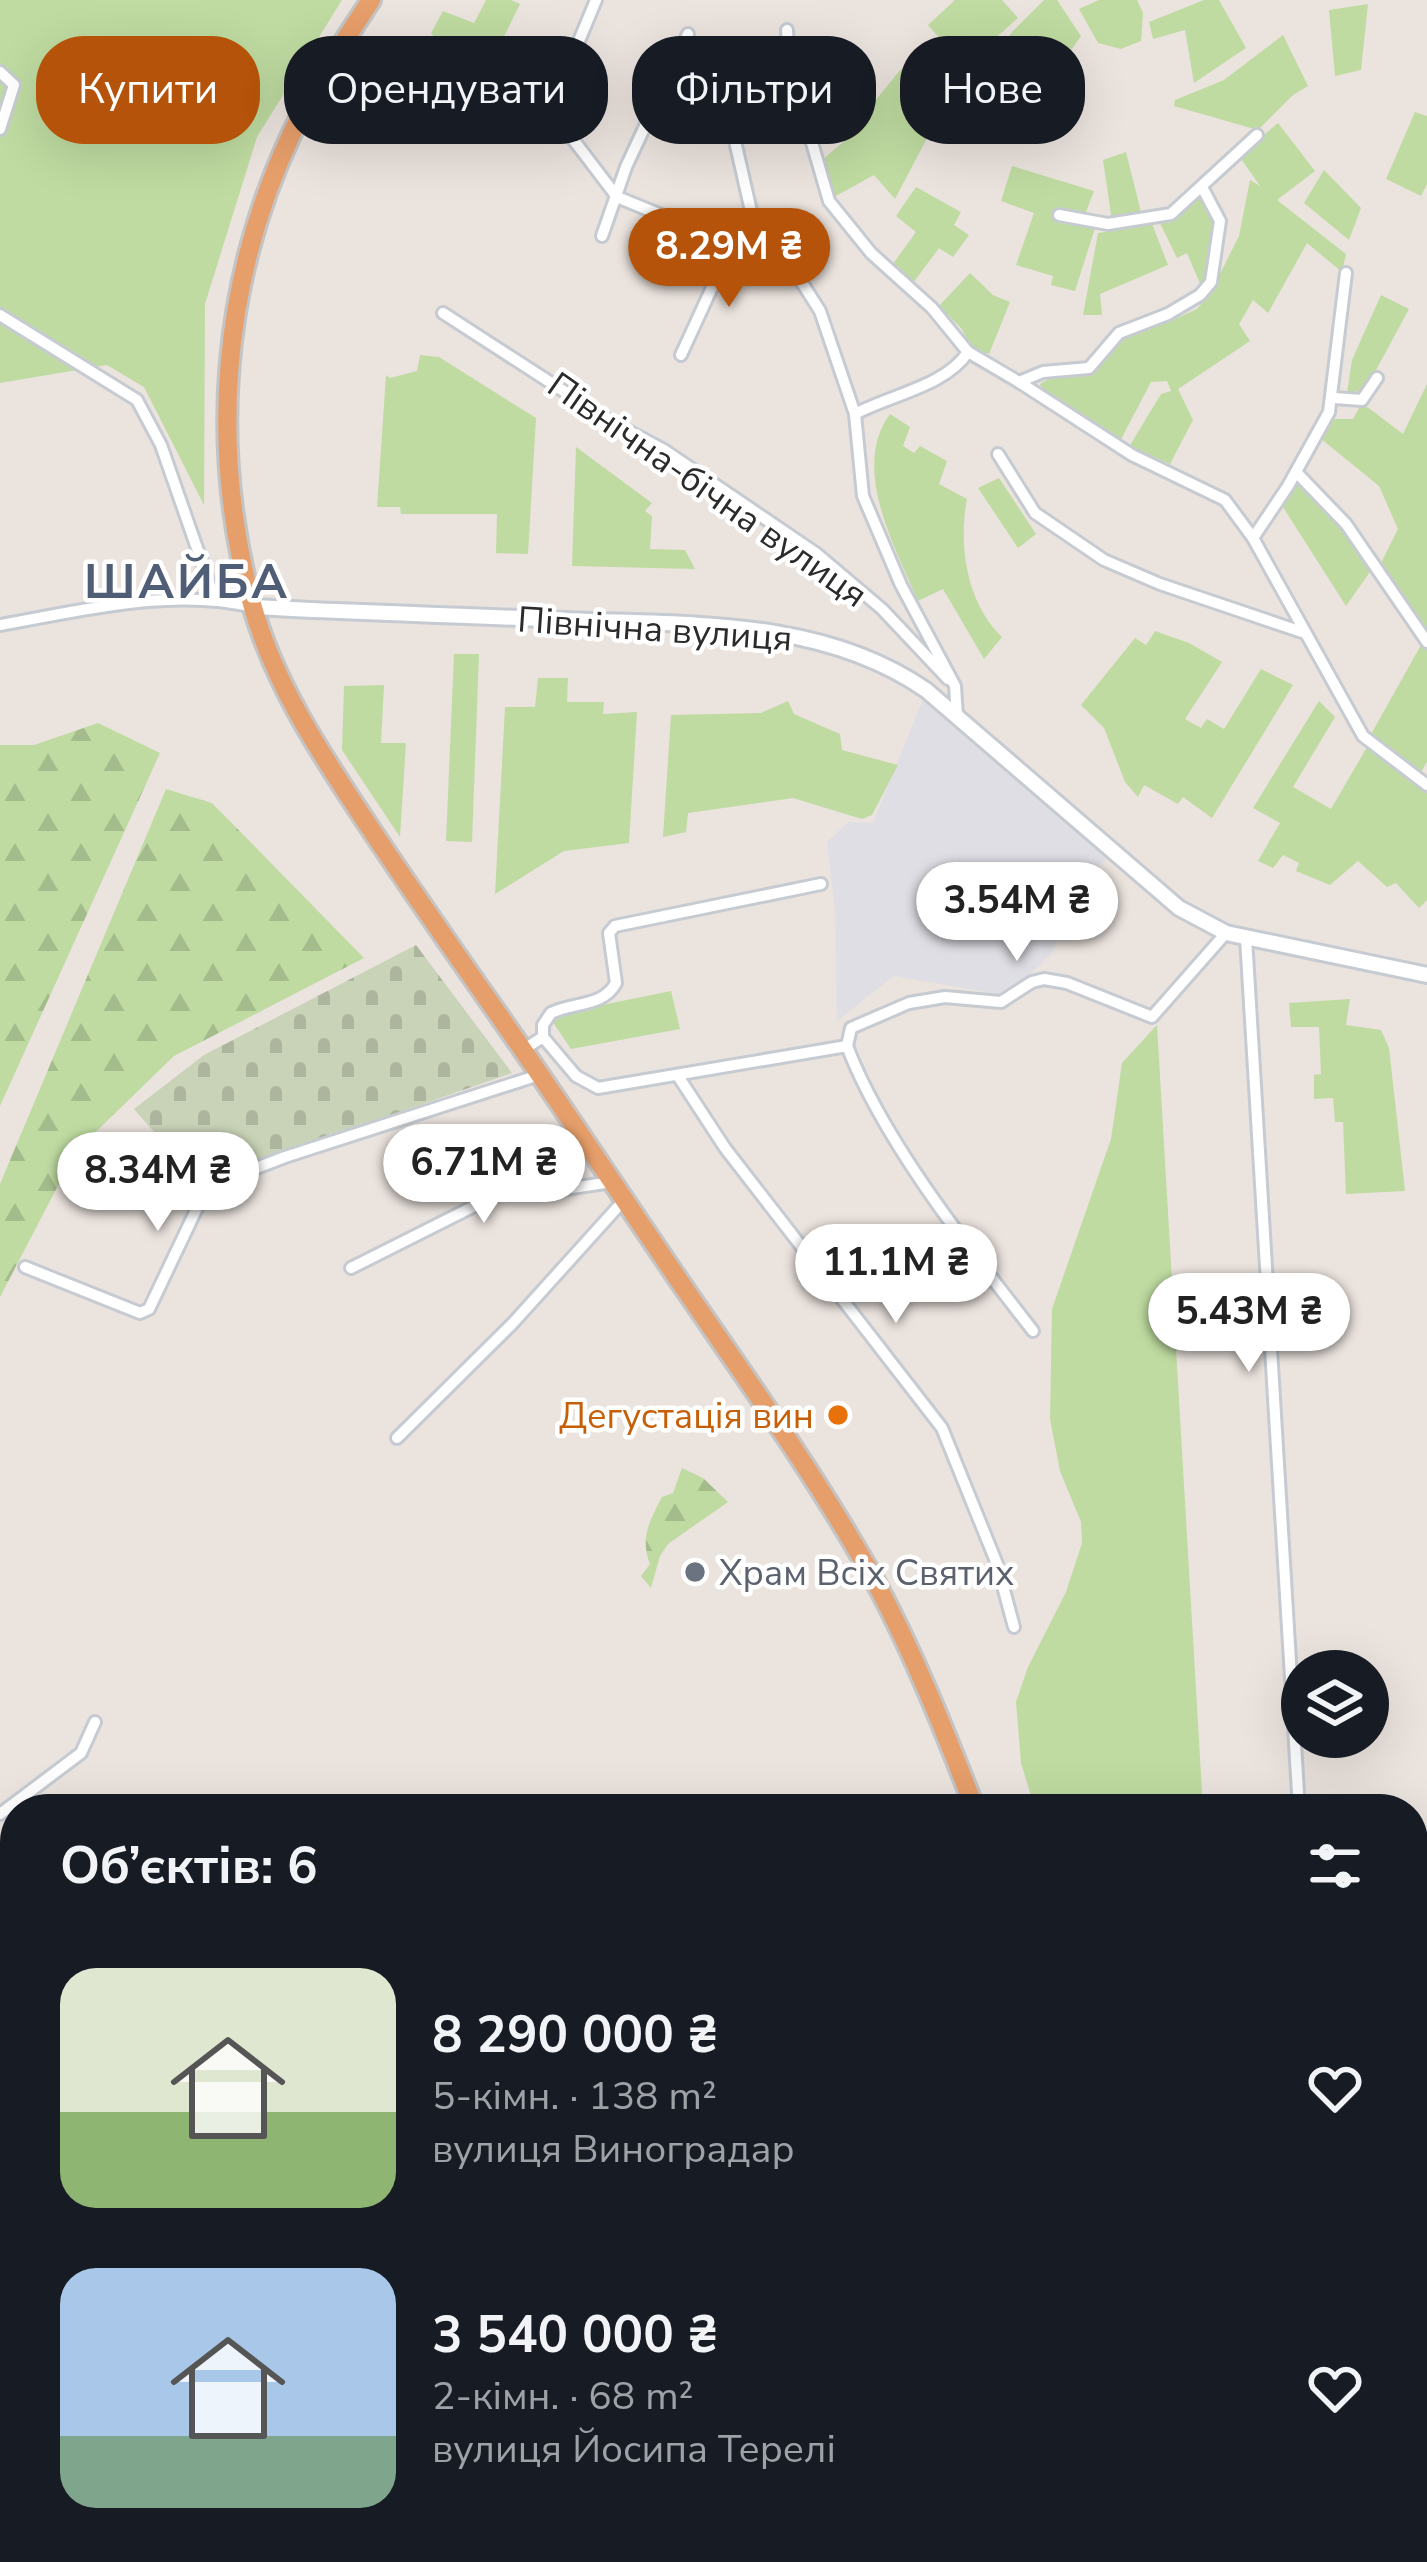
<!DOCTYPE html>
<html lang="uk">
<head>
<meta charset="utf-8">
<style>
	:root { --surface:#171b24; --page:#20242c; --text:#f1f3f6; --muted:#9ea1a6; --accent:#b45309 }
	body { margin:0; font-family:"Nunito Sans",sans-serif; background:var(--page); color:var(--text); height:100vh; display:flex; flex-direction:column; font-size:45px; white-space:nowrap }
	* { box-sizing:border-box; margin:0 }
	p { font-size:39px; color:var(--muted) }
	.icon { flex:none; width:66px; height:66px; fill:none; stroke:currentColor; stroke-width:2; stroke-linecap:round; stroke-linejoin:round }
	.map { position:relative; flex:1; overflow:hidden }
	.drawer { position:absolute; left:0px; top:1794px; width:1428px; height:768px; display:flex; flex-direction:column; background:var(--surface); border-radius:48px 48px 0 0; box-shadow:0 12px 48px #0002 }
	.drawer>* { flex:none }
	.banner { position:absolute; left:36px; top:36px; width:1356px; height:108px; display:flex; gap:24px }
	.controls { position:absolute; left:1281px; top:1650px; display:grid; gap:24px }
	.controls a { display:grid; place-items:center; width:108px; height:108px; border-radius:50%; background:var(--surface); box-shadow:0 12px 48px #0002; font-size:60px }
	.price { position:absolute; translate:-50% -102px; padding:0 27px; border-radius:42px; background:#fff; color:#222; font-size:39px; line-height:78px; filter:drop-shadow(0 3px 6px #0008) }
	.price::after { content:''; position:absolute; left:50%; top:72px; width:36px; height:27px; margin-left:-18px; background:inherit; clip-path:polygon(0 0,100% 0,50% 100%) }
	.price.current { background:var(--accent); color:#fff }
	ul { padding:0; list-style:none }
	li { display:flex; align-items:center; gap:36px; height:300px; padding:0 60px }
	li span { display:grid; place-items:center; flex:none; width:336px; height:240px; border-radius:36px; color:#555 }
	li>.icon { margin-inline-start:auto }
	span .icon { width:144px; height:144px; fill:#fffc; stroke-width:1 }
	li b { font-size:51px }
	h2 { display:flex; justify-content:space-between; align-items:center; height:144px; padding:0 60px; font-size:51px }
	.chip { padding:0 42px; border-radius:48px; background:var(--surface); box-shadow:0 12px 48px #0002; font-size:42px; line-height:108px }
	.chip.current { background:var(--accent); color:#fff }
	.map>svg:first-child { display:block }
</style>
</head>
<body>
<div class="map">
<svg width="1427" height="2562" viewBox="0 0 1427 2562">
	<defs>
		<pattern id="grass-tufts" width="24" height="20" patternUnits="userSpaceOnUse" patternTransform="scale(3)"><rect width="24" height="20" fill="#bfdba1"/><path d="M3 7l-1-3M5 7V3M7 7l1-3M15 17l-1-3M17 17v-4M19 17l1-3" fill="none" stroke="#a4bc8b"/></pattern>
		<pattern id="forest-firs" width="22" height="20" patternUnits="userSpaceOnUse" patternTransform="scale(3)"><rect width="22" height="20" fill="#bfdba1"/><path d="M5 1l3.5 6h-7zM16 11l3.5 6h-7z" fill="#a4bc8b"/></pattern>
		<pattern id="cemetery-stones" width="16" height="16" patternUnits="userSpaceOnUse" patternTransform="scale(3)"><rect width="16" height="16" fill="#c9d3b7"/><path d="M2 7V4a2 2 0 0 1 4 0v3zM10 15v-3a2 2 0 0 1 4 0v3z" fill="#adb59e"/></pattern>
	</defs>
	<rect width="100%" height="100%" fill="#ebe3de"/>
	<!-- industrial -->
	<path fill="#dfdee4" d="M924,697L1110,855L1082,882L1052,953L1024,980L998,994L894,976L837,1021L835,910L827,842L848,822L873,823Z"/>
	<!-- grass -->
	<path fill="url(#grass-tufts)" d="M786,2547H994L995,2562H766Z"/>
	<!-- forest -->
	<g fill="url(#forest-firs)">
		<path d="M98,723L160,753L0,1106V745H34Z"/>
		<path d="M166,789L212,803L364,958L174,1056L76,1151L0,1297V1184Z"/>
		<path d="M682,1468L703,1478L728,1502L668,1544L660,1556L651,1588L641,1576L650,1564C640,1538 649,1522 662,1497L673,1493Z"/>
	</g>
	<!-- cemetery -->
	<path fill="url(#cemetery-stones)" d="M416,945L512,1073L198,1182L134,1109L204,1055Z"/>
	<!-- garden -->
	<g fill="#bfdba1">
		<path d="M0,0H342L257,137L205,304L204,505L144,387L107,365L0,383Z"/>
		<path d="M486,0H511L520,4L488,69L441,44L431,33L443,11L474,23Z"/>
		<path d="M955,0H1002L1018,18L964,66L928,25Z"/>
		<path d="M1044,0H1057L1081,36L1060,66L1035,131L968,95L1012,32Z"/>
		<path d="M1099,0H1137L1143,13L1141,41L1121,49L1098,43L1079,9Z"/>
		<path d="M1204,0H1219L1246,48L1194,83L1185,30L1153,39L1149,22Z"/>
		<path d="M1368,4L1361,70L1335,76L1329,10Z"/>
		<path d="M1283,35L1308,86L1293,95L1258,130L1174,106L1175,100L1224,80Z"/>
		<path d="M901,69L946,102L895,199L874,175L834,197L821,161L855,132L853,128Z"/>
		<path d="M1415,112L1427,116V184L1421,196L1386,179Z"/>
		<path d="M1278,123L1315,171L1277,200L1346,254L1342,272L1307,243L1268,313L1253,300L1239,324L1250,341L1178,389L1193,420L1170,464L1129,447L1161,394L1171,391L1167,381L1151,382L1119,443L1044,393L1040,384L1050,378L1089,376L1116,338L1175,319L1197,309L1211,292L1239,236L1250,180L1260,186L1239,156Z"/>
		<path d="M1126,152L1142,216L1112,221L1103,160Z"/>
		<path d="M1012,166L1094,191L1084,217L1056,212L1054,217L1095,228L1075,291L1051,285L1053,276L1016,265L1034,213L1001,201Z"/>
		<path d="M1324,170L1361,208L1349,240L1304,203Z"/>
		<path d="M916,187L961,212L954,225L969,235L953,257L939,248L913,283L893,264L916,232L896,216Z"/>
		<path d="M1201,191L1216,221L1211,274L1201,286L1187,253L1177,258L1159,221Z"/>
		<path d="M1152,224L1168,265L1100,294L1102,315H1083L1098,233Z"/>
		<path d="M970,273L993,295L1010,302L989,354L973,350L961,328L939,306Z"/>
		<path d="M1381,295L1409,309L1369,383L1359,391L1347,393L1352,360Z"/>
		<path d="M420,355L439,357L536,418L528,554L496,553L497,514H401L400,507H377L386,375L390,378L417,371Z"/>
		<path d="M1427,384V634L1379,567L1398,529L1379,486L1320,438L1328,419H1353L1362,403L1403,434Z"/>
		<path d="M890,414L910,427L903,446L914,453L920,446L947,461L939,484L967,499C958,546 967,604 1002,637L984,659L943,589L918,601C896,549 850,468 890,414Z"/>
		<path d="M576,447L652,503L645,511L652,516L650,549L685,550L695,569L572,566Z"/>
		<path d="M999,478L1036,534L1018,548L978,488Z"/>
		<path d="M1296,481L1332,514L1372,569L1346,606L1281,504Z"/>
		<path d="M1155,631L1189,643L1222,662L1185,719L1201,728L1207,719L1224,729L1261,669L1293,685L1212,818L1183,797L1178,804L1144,785L1138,797L1125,782L1104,728L1081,705L1135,638L1146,645Z"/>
		<path d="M1421,645L1427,650V762L1419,775L1370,736Z"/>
		<path d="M454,654H479L472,842L446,841Z"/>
		<path d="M538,678H568L567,702H604L603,714L637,712L629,843L564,851L495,894L505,707H535Z"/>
		<path d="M384,685L381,743H406L400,837L342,750L344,686Z"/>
		<path d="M788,701L794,714L840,734L842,750L898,765L872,815L862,819L793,798L688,813L686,832L663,837L671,715L761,713Z"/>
		<path d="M1319,701L1335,717L1293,787L1331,809L1367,747L1427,793V900L1419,908L1396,883L1387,887L1358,861L1330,885L1296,871L1299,863L1283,855L1273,868L1258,861L1280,823L1253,808Z"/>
		<path d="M671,991L680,1029L571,1049L552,1021L553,1015Z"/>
		<path d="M1350,999L1346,1025L1381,1030L1389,1048L1405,1191L1346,1194L1343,1122H1335L1333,1098L1314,1099V1075L1321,1074L1319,1027H1291L1289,1003Z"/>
		<path d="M1157,1025L1203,1809H1035L1021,1763L1016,1702L1028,1667L1066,1592L1082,1543L1081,1522L1060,1471L1050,1419L1052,1309L1111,1139L1122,1063Z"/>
	</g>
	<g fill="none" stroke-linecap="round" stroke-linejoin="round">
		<!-- minor casing -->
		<g stroke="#c6cbd2" stroke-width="16">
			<g id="minor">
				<path d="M596,0L556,96L553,113L617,197L732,244L759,246"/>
				<path d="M787,30L789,64L829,201L871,253L932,308L968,352"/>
				<path d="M0,72L14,85L0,129"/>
				<path d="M740,80L735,141L759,246L799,278L820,311L855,414L863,496L901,585L955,686L957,716"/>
				<path d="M1202,187L1220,221L1211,282L1200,295L1168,314L1119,333L1089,368L1043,372L1019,382L1132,455L1225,500L1253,538"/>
				<path d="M1059,215L1108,224L1171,214L1257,135"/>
				<path d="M602,236L626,167L688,34"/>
				<path d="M1346,273L1329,412L1288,486L1253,538L1363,736L1427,785"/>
				<path d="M443,313L613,423L664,450L817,554L882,609L948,679"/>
				<path d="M0,315L137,400L161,445L214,597"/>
				<path d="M681,355L732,244"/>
				<path d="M1334,398L1362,400L1377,378"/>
				<path d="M855,414C890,395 946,386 968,352L1019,382"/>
				<path d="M998,454L1035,513L1104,560L1160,584L1302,632"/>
				<path d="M1296,472L1346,524L1427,642"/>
				<path d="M0,625C81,611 172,587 253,607"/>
				<path d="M1246,938L1299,1809"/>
				<path d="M543,1037L576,1076L598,1088L847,1046C883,1141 970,1250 1033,1331"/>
				<path d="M847,1046L851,1028L909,1003L945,997L1001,1002L1032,982L1044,979L1067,983L1152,1017L1226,933"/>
				<path d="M523,1050L543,1037V1025L551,1013C574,1002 603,1007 616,983L609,933L615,926L821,884"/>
				<path d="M678,1076L725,1148L942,1428L997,1564L1014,1627"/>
				<path d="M25,1267L140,1313L149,1309L207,1187L285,1157L539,1075"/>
				<path d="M351,1268L522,1182L565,1189L612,1182"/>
				<path d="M397,1438L513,1323L624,1200"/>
				<path d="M0,1814L81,1753L95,1722"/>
				<path d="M0,1967L15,1969"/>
				<path d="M441,2562L450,2547"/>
			</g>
		</g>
		<!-- tertiary casing -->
		<g stroke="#c6cbd2" stroke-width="20">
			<g id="tertiary">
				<path d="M253,607C356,613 460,615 564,620C686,625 821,617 926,690L1179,908L1226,933L1427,975"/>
				<path d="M577,2562L601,2547"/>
			</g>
		</g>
		<!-- primary casing -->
		<g stroke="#c4c4c4" stroke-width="24">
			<path id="primary" d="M1413,2253H1427"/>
		</g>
		<!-- trunk casing -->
		<g stroke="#c4c4c4" stroke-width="24">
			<g id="trunk">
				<path d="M371,0C343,43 314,86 292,133C222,281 209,446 252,604C274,684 321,754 366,822C410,888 455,953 500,1017C565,1110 627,1205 691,1298C755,1391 821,1484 876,1583C915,1656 945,1732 975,1809"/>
				<path d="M1059,2562L1060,2547"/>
			</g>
		</g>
		<!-- minor -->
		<use href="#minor" stroke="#fff" stroke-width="10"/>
		<!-- tertiary -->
		<use href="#tertiary" stroke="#fff" stroke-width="14"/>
		<!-- primary -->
		<use href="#primary" stroke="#e1b26d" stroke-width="18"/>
		<!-- trunk -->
		<use href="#trunk" stroke="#e69e6a" stroke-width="18"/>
	</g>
	<!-- markers -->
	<circle fill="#e8710a" stroke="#fff" stroke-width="4.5" cx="838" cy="1415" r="12"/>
	<circle fill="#6b7280" stroke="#fff" stroke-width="4.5" cx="695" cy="1572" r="12"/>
	<g text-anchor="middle" stroke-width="9" stroke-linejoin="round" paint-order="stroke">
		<!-- street labels -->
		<g font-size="36" fill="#2b2b2b" stroke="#fff">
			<text transform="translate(708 489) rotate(35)" y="13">Північна-бічна вулиця</text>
			<text transform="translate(655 628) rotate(4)" y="13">Північна вулиця</text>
		</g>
		<!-- food labels -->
		<g font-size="36" fill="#c56008" stroke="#fff" text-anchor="end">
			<text x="814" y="1428">Дегустація вин</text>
		</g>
		<!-- worship labels -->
		<g font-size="36" fill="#5b616d" stroke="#fff" text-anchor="start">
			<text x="719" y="1585">Храм Всіх Святих</text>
		</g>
		<!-- district labels -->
		<g font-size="48" font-weight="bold" letter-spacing="3" fill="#505d76" stroke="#fff">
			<text x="187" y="598">ШАЙБА</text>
		</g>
	</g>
</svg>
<div class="controls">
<a><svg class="icon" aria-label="layers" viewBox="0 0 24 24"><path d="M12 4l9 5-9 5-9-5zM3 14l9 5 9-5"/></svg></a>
</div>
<b class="price current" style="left:729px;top:310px">8.29M ₴</b>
<b class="price" style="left:1017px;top:964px">3.54M ₴</b>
<b class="price" style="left:484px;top:1226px">6.71M ₴</b>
<b class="price" style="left:158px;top:1234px">8.34M ₴</b>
<b class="price" style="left:896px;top:1326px">11.1M ₴</b>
<b class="price" style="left:1249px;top:1375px">5.43M ₴</b>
<div class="banner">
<a class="chip current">Купити</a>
<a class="chip">Орендувати</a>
<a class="chip">Фільтри</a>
<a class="chip">Нове</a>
</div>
<section class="drawer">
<h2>Об’єктів: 6<svg class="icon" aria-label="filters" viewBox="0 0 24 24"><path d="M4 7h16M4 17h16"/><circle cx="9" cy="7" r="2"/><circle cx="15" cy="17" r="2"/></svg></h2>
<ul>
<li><span style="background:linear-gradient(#dfe7d0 60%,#8fb573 0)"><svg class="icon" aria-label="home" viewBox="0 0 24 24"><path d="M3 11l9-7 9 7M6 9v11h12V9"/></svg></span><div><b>8 290 000 ₴</b><p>5-кімн. · 138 m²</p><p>вулиця Виноградар</p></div><svg class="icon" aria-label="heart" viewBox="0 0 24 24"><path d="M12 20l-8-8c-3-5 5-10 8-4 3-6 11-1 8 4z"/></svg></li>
<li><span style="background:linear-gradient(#a9c7e8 70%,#7fa58c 0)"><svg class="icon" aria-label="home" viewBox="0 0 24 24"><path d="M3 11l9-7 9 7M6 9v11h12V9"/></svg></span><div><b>3 540 000 ₴</b><p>2-кімн. · 68 m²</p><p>вулиця Йосипа Терелі</p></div><svg class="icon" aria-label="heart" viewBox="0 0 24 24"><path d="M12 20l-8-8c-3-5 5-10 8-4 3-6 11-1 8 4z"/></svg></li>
</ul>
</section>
</div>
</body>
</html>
